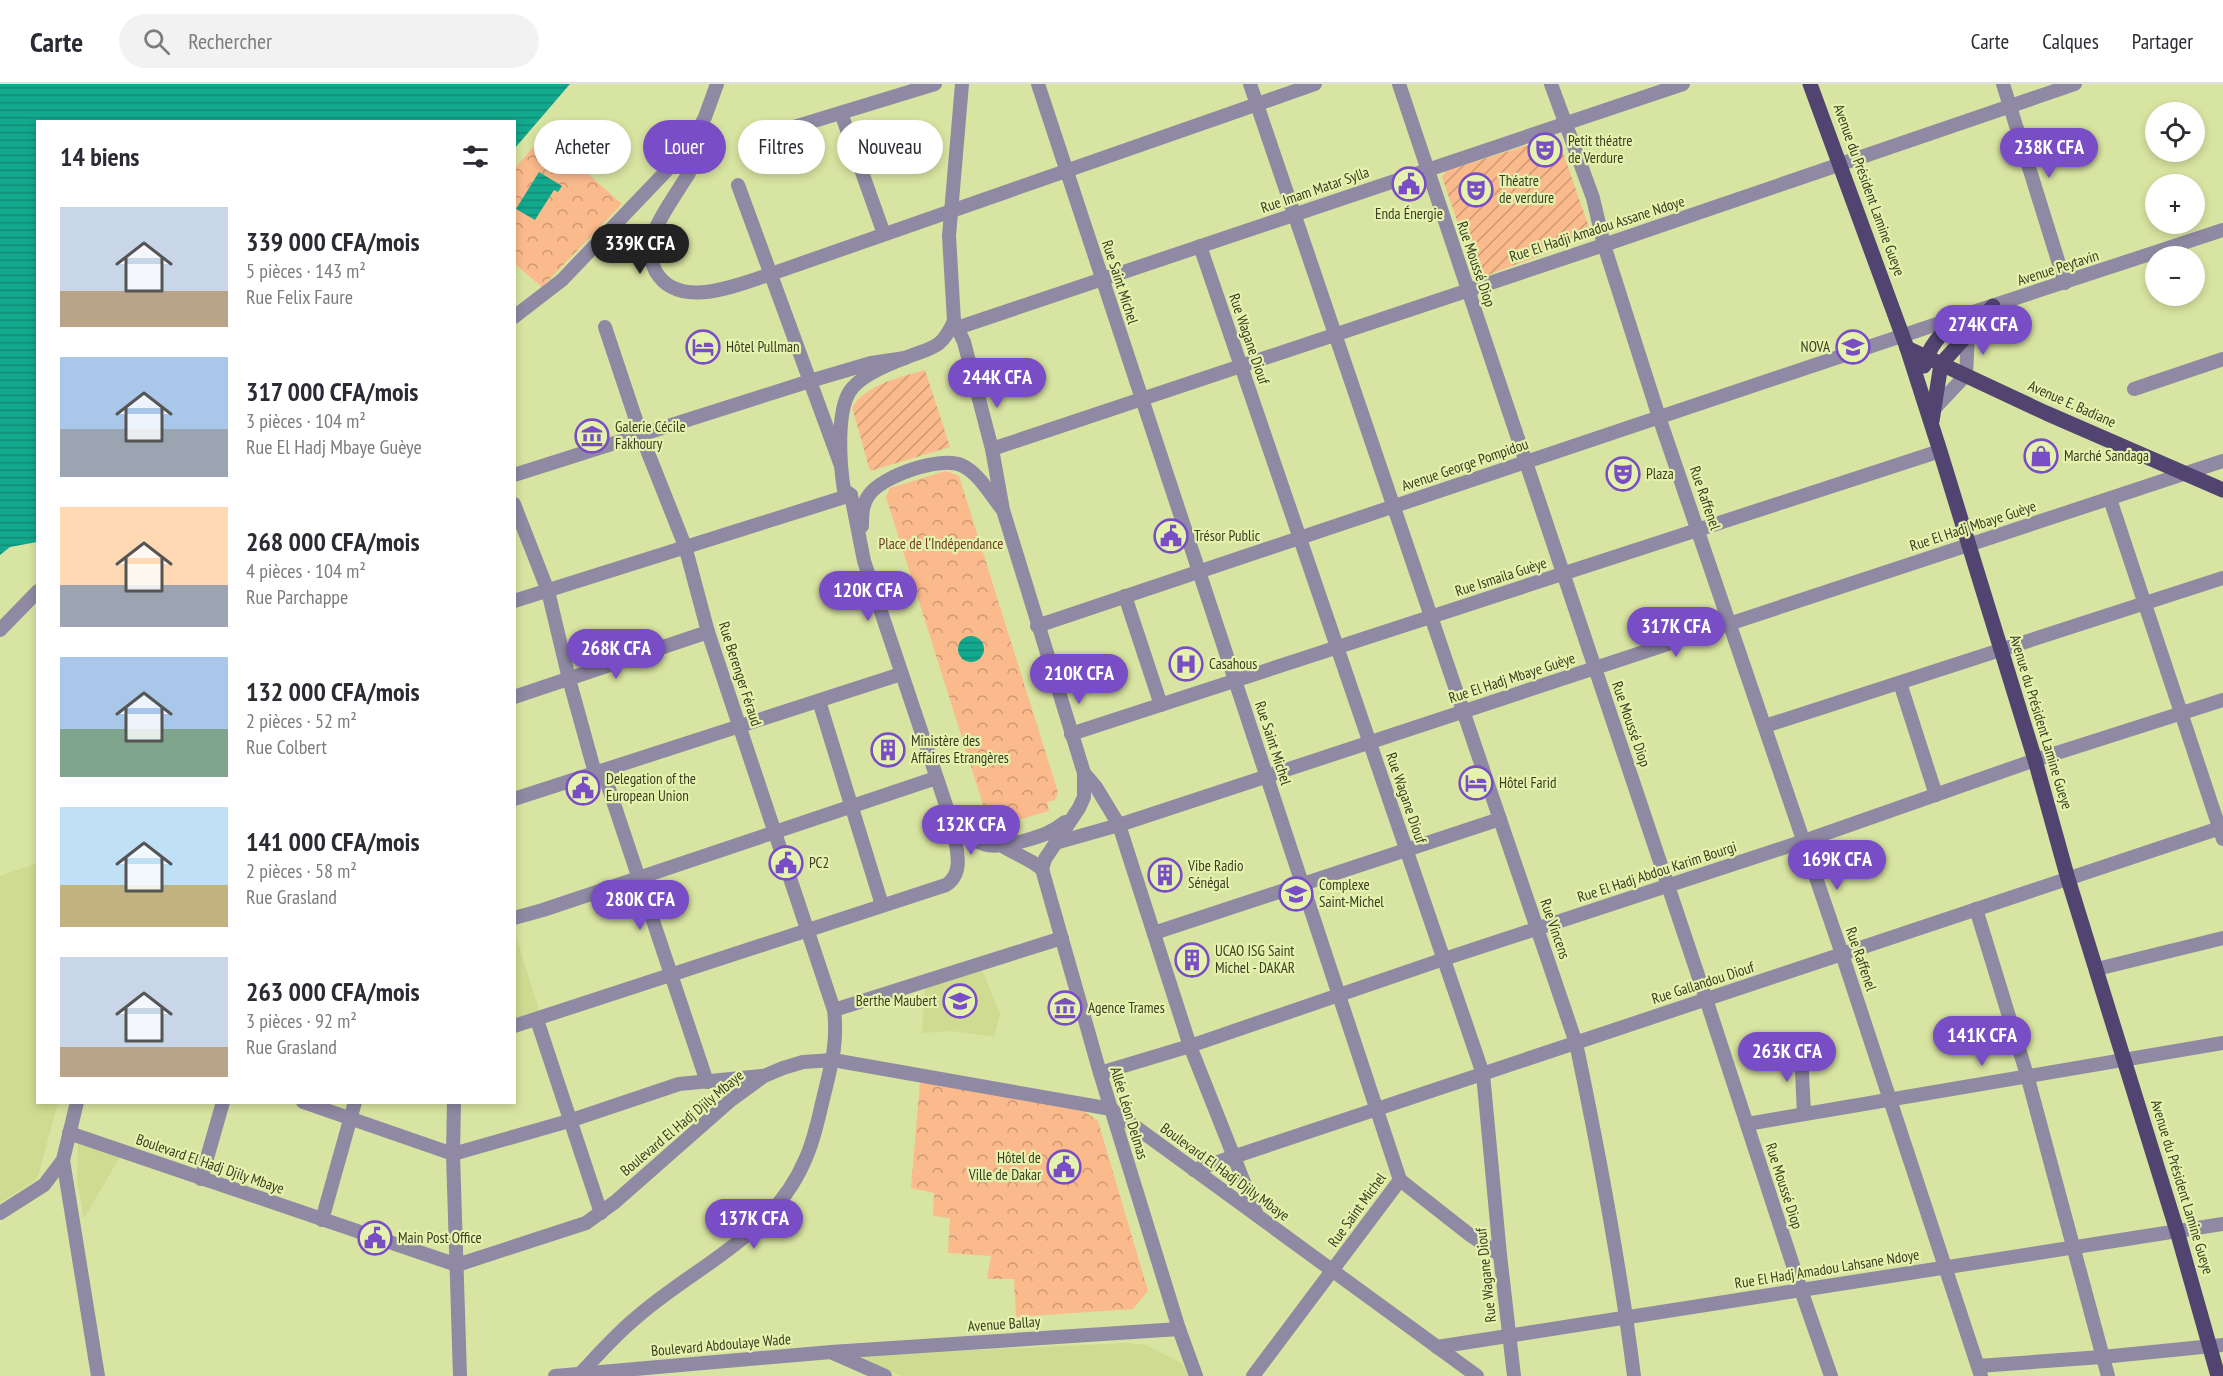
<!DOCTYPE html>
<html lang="fr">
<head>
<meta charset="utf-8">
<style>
	:root { --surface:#fff; --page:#f2f2f3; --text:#2b2b33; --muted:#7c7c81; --line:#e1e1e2; --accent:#794dc6 }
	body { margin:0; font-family:"PT Sans Narrow",sans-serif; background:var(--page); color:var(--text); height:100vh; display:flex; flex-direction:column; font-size:22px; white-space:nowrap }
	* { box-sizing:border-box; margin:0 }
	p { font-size:20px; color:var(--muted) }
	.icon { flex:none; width:33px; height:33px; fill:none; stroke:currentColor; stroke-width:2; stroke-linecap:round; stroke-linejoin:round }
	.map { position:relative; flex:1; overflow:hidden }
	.details { position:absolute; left:36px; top:36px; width:480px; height:984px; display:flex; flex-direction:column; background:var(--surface); border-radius:0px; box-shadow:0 3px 9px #0003 }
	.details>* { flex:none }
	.top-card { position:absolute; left:534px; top:36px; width:570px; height:54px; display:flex; gap:12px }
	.fabs { position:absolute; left:2145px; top:18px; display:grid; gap:12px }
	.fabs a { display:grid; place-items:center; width:60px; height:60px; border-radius:50%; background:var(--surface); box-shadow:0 3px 9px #0003; font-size:30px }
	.price { position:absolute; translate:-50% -51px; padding:0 14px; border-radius:21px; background:var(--accent); color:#fff; font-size:20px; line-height:39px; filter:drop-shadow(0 2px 3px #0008) }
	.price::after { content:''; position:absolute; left:50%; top:36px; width:18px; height:14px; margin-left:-9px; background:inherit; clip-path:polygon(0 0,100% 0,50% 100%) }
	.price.selected { background:#222; color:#fff }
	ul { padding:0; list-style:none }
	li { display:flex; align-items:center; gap:18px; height:150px; padding:0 24px }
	li span { display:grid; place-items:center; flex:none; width:168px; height:120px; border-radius:0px; color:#555 }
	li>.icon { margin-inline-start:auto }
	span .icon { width:72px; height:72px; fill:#fffc; stroke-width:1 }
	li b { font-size:26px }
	h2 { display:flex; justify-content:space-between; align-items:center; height:72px; padding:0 24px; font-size:26px }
	.tag { padding:0 21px; border-radius:27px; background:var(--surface); box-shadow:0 3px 9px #0003; font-size:21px; line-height:54px }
	.tag.selected { background:var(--accent); color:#fff }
	header { display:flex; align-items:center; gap:36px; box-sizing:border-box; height:84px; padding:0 30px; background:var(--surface); border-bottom:2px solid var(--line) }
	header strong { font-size:28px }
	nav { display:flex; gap:33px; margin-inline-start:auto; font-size:21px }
	.search { width:420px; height:54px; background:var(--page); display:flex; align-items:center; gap:15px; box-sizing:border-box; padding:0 21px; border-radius:33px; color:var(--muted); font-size:22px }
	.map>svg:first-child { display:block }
</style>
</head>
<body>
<header>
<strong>Carte</strong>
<div class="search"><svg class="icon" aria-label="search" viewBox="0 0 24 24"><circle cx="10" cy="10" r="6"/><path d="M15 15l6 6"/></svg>Rechercher</div>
<nav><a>Carte</a><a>Calques</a><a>Partager</a></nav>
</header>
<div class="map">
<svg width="2223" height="1292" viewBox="0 0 2223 1292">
	<defs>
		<pattern id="park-crowns" width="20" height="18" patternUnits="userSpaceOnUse" patternTransform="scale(1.5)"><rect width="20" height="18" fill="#fbba8c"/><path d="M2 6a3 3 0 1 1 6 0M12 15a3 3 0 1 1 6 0" fill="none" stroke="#cc9972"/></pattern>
		<pattern id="garden-furrows" width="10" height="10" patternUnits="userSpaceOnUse" patternTransform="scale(1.5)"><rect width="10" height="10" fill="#fbba8c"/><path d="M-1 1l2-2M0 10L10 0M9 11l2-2" fill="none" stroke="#cc9972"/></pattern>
		<pattern id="water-rules" width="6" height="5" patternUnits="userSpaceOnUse" patternTransform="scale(1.5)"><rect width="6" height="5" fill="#13a98f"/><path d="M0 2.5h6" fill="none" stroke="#138b74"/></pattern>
	</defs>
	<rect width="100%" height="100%" fill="#d8e4a1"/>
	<!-- built -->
	<g fill="#cedb91">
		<path d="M37,779L38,1018L58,1019L37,1095L0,1119V792Z"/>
		<path d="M514,846L541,932L514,938Z"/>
		<path d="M982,886L1000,930L994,953L952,947L922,949L925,904Z"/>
		<path d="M78,1058L120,1073L84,1134L77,1096Z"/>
		<path d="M1127,1259L1146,1261L1181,1279L1188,1292H902L854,1272Z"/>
	</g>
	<!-- park -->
	<g fill="url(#park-crowns)">
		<path d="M544,51L622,120L542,203L515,180V84Z"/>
		<path d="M946,387L959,392L1058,708L1055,716L1047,718L1049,727L1003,740L1000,732L992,734L986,730L886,413L890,404Z"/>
		<path d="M920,998L1078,1023L1098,1037L1148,1207L1133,1225L1016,1233L1014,1195H987L991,1172L948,1169L950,1134L933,1132L934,1109L911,1104Z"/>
	</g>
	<!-- garden -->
	<g fill="url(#garden-furrows)">
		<path d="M1553,53L1559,57L1592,152L1477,195L1442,93L1446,87Z"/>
		<path d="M925,286L950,363L870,387L852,323C869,299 899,294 925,286Z"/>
	</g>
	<!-- water -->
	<g fill="url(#water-rules)">
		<path d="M0,0H570L515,64L514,38H38L37,458L10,463L0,471Z"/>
		<path d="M539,88L562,102L558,108L554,106L535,136L516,125Z"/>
		<circle cx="971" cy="565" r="13"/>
	</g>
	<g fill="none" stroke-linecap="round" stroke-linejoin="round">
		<!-- minor -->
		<g stroke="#8f89a3" stroke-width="14">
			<path d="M962,0L949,152L954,237L964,258L992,365L1003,426L1084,689V713L1079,724L1045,775L1042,785"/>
			<path d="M1038,0L1400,1096"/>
			<path d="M1250,0L1576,959C1599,1069 1620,1180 1634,1292"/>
			<path d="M1399,0L1706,915L1801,1206L1831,1292"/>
			<path d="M1551,0L1593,114L1604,161L1659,333L1842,870L1981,1292"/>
			<path d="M2003,0L2065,199"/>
			<path d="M841,29L884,150"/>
			<path d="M794,43L935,0"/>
			<path d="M695,53L692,80L689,89C678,107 655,139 651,157C648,169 651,178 656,188C679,227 739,200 771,190L1315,0"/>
			<path d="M738,101L840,379"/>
			<path d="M1200,162L1483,990L1500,1171L1514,1292"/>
			<path d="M514,233L562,196L671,82L695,53L705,33L717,0"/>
			<path d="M957,244L1683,0"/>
			<path d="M2134,305L2223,275"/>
			<path d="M1934,325L1966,291L1968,250"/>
			<path d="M992,365L1604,161L2075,0"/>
			<path d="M514,391L810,297L871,279L905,274"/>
			<path d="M851,411L844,406C840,382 836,328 850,307C860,292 889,280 905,274C932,263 941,266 954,237"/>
			<path d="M2110,415L2223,755"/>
			<path d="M514,420L548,507L569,595L595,689"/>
			<path d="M862,442C862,431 862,420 869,411C882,392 940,372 961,381C978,388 991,411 1002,425"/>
			<path d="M1125,512L1161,621"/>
			<path d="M514,517L851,411"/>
			<path d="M1037,542L1958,233L2223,146"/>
			<path d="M0,546L38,507"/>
			<path d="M1900,599L1936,711"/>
			<path d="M514,613L708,548"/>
			<path d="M819,617L882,821"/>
			<path d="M1765,642L2223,494"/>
			<path d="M1071,650L1940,367"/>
			<path d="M603,687L707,998"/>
			<path d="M1084,689L1096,703L1119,741L1190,962L1257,1131"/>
			<path d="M514,715L901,590"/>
			<path d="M953,742C981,764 993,766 1027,756C1041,752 1053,748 1065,738"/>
			<path d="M1055,759L1119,741L2223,377"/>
			<path d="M1004,763L1032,778L1042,785"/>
			<path d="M1042,785L1100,989L1179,1245L1196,1292"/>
			<path d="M1976,825L2027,991L2108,1292"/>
			<path d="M514,834L543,826L936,694"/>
			<path d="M1154,849L1500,735"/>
			<path d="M2097,885L2223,854"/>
			<path d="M834,926L1062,854"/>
			<path d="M537,936L601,1129"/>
			<path d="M514,942L946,801C966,788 955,762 953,742L864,477L851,411"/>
			<path d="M1801,967L1804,1030"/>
			<path d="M1100,989L1190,962L1444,875L1804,757L2035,676L2223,616"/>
			<path d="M77,1018L63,1076L98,1292"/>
			<path d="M303,1018L453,1070L569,1037L679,1000L762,992"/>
			<path d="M454,1018L453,1070L460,1292"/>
			<path d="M1747,1040L2223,959"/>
			<path d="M69,1049L457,1181L586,1139L615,1118L731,1016L764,992L783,984L803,978L833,976L1111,1025L1477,1292"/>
			<path d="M1194,1086L2223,743"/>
			<path d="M201,1095L223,1018"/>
			<path d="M1400,1096L1470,1151L1500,1171"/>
			<path d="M0,1129L44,1101L63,1076"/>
			<path d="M322,1136L355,1018"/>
			<path d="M1437,1263L2223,1140"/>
			<path d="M833,1269L885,1292"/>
			<path d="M1978,1282L2102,1273L2223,1261"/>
			<path d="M579,1291C598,1271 616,1250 637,1233C695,1182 773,1152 805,1076C814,1057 818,1036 823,1015C831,982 838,960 834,926L708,548L685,462L641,351L605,243"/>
			<path d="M555,1292L831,1268L1179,1245"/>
			<path d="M1253,1292L1400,1096"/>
		</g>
		<!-- major -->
		<g stroke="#514471" stroke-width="15">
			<path d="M1810,0L1907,264L1940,367L2035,676L2068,795L2177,1147L2218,1292"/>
			<path d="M1907,264L2046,329L2223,406"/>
			<path d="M1924,282C1929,261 1943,248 1958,233"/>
			<path d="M1932,337L1941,280L1993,222"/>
		</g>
	</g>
	<!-- icons -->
	<defs>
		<g id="theatre-ring" transform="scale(1.725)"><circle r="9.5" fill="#e5f2ae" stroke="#794dc6" stroke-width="1.5"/><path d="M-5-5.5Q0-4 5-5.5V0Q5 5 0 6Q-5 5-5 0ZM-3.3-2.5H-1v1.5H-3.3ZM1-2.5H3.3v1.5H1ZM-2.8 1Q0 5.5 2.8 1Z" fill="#794dc6"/></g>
		<g id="civic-ring" transform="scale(1.725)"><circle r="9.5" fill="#e5f2ae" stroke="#794dc6" stroke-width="1.5"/><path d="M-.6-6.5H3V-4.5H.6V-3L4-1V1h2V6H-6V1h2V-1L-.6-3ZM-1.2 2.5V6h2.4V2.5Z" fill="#794dc6"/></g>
		<g id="hotel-ring" transform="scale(1.725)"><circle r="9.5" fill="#e5f2ae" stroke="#794dc6" stroke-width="1.5"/><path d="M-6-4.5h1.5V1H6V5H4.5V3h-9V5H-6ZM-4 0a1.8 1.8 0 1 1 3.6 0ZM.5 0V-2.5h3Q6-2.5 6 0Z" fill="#794dc6"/></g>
		<g id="school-ring" transform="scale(1.725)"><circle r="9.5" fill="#e5f2ae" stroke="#794dc6" stroke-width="1.5"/><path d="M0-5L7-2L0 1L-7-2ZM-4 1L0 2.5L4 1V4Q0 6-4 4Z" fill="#794dc6"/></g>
		<g id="museum-ring" transform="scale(1.725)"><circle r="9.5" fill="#e5f2ae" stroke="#794dc6" stroke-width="1.5"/><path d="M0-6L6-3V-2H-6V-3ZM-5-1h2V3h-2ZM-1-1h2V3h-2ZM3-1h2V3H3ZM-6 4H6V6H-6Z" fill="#794dc6"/></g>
		<g id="shop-ring" transform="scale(1.725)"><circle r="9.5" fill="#e5f2ae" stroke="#794dc6" stroke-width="1.5"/><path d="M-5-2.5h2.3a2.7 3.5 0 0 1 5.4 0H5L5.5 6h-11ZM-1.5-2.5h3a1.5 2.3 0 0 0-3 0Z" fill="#794dc6"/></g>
		<g id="hospital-ring" transform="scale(1.725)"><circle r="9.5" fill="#e5f2ae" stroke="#794dc6" stroke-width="1.5"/><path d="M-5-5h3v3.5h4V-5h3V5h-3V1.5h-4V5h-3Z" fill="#794dc6"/></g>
		<g id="building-ring" transform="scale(1.725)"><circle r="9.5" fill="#e5f2ae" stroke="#794dc6" stroke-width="1.5"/><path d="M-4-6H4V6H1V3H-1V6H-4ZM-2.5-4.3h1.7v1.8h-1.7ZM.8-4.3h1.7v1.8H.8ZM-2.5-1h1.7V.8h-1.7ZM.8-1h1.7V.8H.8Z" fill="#794dc6"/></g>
		<g id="university-ring" transform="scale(1.725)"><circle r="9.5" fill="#e5f2ae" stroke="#794dc6" stroke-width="1.5"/><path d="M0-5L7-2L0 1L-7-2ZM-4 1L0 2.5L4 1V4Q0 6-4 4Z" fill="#794dc6"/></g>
	</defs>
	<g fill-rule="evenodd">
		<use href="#theatre-ring" x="1545" y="66"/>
		<use href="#civic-ring" x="1409" y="100"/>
		<use href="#theatre-ring" x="1476" y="106"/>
		<use href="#hotel-ring" x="703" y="263"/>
		<use href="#school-ring" x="1853" y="263"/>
		<use href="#museum-ring" x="592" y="352"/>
		<use href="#shop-ring" x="2041" y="372"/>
		<use href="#theatre-ring" x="1623" y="390"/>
		<use href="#civic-ring" x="1171" y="452"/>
		<use href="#hospital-ring" x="1186" y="580"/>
		<use href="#building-ring" x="888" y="666"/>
		<use href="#hotel-ring" x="1476" y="699"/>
		<use href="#civic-ring" x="583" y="704"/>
		<use href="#civic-ring" x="786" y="779"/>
		<use href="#building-ring" x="1165" y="791"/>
		<use href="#university-ring" x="1296" y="810"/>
		<use href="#building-ring" x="1192" y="876"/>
		<use href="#school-ring" x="960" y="917"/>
		<use href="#museum-ring" x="1065" y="924"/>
		<use href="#civic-ring" x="1064" y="1083"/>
		<use href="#civic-ring" x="375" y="1154"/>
	</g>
	<g text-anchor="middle" stroke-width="4.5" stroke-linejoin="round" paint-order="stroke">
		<!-- poi labels -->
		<g font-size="15" fill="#393e22" stroke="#e5f2ae" text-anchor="start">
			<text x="1568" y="62">Petit théatre<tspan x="1568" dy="17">de Verdure</tspan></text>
			<text x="1499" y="102">Théatre<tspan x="1499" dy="17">de verdure</tspan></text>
			<text x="1409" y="135" text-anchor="middle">Enda Énergie</text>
			<text x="726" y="268">Hôtel Pullman</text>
			<text x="1830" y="268" text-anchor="end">NOVA</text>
			<text x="615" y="348">Galerie Cécile<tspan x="615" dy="17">Fakhoury</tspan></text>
			<text x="2064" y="377">Marché Sandaga</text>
			<text x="1646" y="395">Plaza</text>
			<text x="1194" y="457">Trésor Public</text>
			<text x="1209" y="585">Casahous</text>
			<text x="911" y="662">Ministère des<tspan x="911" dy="17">Affaires Etrangères</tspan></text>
			<text x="606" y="700">Delegation of the<tspan x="606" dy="17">European Union</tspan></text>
			<text x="1499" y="704">Hôtel Farid</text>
			<text x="809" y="784">PC2</text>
			<text x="1188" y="787">Vibe Radio<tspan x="1188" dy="17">Sénégal</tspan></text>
			<text x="1319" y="806">Complexe<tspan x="1319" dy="17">Saint-Michel</tspan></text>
			<text x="1215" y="872">UCAO ISG Saint<tspan x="1215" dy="17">Michel - DAKAR</tspan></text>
			<text x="937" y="922" text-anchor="end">Berthe Maubert</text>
			<text x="1088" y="929">Agence Trames</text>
			<text x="1041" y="1079" text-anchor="end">Hôtel de<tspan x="1041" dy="17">Ville de Dakar</tspan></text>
			<text x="398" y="1159">Main Post Office</text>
		</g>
		<!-- street labels -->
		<g font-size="15" fill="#393e22" stroke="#e5f2ae">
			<text transform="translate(1315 106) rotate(-19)" y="5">Rue Imam Matar Sylla</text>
			<text transform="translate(1869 106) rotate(70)" y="5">Avenue du Président Lamine Gueye</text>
			<text transform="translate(1597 145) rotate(-18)" y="5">Rue El Hadji Amadou Assane Ndoye</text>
			<text transform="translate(1476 180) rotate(71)" y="5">Rue Moussé Diop</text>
			<text transform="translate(2058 184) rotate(-18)" y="5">Avenue Peytavin</text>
			<text transform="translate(1120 198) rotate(72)" y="5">Rue Saint Michel</text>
			<text transform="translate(1249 255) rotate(71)" y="5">Rue Wagane Diouf</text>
			<text transform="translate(2072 320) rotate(24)" y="5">Avenue E. Badiane</text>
			<text transform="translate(1465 381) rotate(-19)" y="5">Avenue George Pompidou</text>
			<text transform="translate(1705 414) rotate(71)" y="5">Rue Raffenel</text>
			<text transform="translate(1973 442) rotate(-18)" y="5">Rue El Hadj Mbaye Guèye</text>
			<text transform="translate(1501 493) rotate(-18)" y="5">Rue Ismaila Guèye</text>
			<text transform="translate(740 590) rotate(72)" y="5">Rue Berenger Féraud</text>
			<text transform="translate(1512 594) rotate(-18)" y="5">Rue El Hadj Mbaye Guèye</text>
			<text transform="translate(2041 638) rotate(73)" y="5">Avenue du Président Lamine Gueye</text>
			<text transform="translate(1631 640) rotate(71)" y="5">Rue Moussé Diop</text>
			<text transform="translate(1273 659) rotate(72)" y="5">Rue Saint Michel</text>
			<text transform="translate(1406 714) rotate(71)" y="5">Rue Wagane Diouf</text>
			<text transform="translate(1657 788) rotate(-18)" y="5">Rue El Hadj Abdou Karim Bourgi</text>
			<text transform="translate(1555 845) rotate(71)" y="5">Rue Vincens</text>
			<text transform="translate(1861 875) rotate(71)" y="5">Rue Raffenel</text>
			<text transform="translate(1703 899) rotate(-18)" y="5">Rue Gallandou Diouf</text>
			<text transform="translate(1129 1029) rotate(73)" y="5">Allée Léon Delmas</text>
			<text transform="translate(682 1039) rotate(-40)" y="5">Boulevard El Hadj Djily Mbaye</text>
			<text transform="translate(210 1080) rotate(19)" y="5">Boulevard El Hadj Djily Mbaye</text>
			<text transform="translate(1225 1088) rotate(36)" y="5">Boulevard El Hadj Djily Mbaye</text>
			<text transform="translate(1784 1102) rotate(72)" y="5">Rue Moussé Diop</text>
			<text transform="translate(2182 1103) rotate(73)" y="5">Avenue du Président Lamine Gueye</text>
			<text transform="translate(1357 1126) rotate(-54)" y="5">Rue Saint Michel</text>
			<text transform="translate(1827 1185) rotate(-9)" y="5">Rue El Hadj Amadou Lahsane Ndoye</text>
			<text transform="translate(1486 1191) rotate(-96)" y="5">Rue Wagane Diouf</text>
			<text transform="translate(1004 1240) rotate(-4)" y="5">Avenue Ballay</text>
			<text transform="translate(721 1261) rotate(-5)" y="5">Boulevard Abdoulaye Wade</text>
		</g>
		<!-- park labels -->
		<g font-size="15" fill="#6c4324" stroke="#e5f2ae">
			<text x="941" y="465">Place de l’Indépendance</text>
		</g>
	</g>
</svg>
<div class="fabs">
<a><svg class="icon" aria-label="locate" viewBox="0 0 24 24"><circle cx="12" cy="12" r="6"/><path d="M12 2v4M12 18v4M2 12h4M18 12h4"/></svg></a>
<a>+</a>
<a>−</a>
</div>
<b class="price" style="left:2049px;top:95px">238K CFA</b>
<b class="price selected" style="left:640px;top:191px">339K CFA</b>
<b class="price" style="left:1983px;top:272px">274K CFA</b>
<b class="price" style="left:997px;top:325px">244K CFA</b>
<b class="price" style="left:868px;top:538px">120K CFA</b>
<b class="price" style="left:1676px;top:574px">317K CFA</b>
<b class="price" style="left:616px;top:596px">268K CFA</b>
<b class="price" style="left:1079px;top:621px">210K CFA</b>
<b class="price" style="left:971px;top:772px">132K CFA</b>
<b class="price" style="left:1837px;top:807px">169K CFA</b>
<b class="price" style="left:640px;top:847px">280K CFA</b>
<b class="price" style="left:1982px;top:983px">141K CFA</b>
<b class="price" style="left:1787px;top:999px">263K CFA</b>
<b class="price" style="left:754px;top:1166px">137K CFA</b>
<div class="top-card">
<a class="tag">Acheter</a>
<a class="tag selected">Louer</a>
<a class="tag">Filtres</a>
<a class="tag">Nouveau</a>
</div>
<section class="details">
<h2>14 biens<svg class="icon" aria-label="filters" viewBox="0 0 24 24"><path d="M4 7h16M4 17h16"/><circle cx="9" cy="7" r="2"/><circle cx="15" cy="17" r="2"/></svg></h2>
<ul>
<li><span style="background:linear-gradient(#c9d6e8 70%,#b9a48a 0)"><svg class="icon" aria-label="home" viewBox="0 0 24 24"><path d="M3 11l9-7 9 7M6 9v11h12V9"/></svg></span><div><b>339 000 CFA/mois</b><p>5 pièces · 143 m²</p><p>Rue Felix Faure</p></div></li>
<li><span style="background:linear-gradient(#a9c7e8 60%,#9aa5b1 0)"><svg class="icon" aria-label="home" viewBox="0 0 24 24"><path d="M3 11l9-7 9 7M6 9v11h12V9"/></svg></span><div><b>317 000 CFA/mois</b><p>3 pièces · 104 m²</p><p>Rue El Hadj Mbaye Guèye</p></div></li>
<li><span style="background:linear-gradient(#ffd9b3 65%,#9aa5b1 0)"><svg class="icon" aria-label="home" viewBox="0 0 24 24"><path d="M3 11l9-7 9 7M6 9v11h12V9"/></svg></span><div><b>268 000 CFA/mois</b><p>4 pièces · 104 m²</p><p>Rue Parchappe</p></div></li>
<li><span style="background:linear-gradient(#a9c7e8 60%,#7fa58c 0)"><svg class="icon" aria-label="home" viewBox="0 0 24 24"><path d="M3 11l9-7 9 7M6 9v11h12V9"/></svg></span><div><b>132 000 CFA/mois</b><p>2 pièces · 52 m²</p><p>Rue Colbert</p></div></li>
<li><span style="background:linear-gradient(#bfe0f5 65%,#c2b280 0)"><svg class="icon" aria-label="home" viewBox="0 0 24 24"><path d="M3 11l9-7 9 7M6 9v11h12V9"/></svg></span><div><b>141 000 CFA/mois</b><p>2 pièces · 58 m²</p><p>Rue Grasland</p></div></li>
<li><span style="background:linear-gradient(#c9d6e8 75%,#b9a48a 0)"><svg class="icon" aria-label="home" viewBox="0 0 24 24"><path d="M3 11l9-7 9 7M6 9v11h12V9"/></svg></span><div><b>263 000 CFA/mois</b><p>3 pièces · 92 m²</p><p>Rue Grasland</p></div></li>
</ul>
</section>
</div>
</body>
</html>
